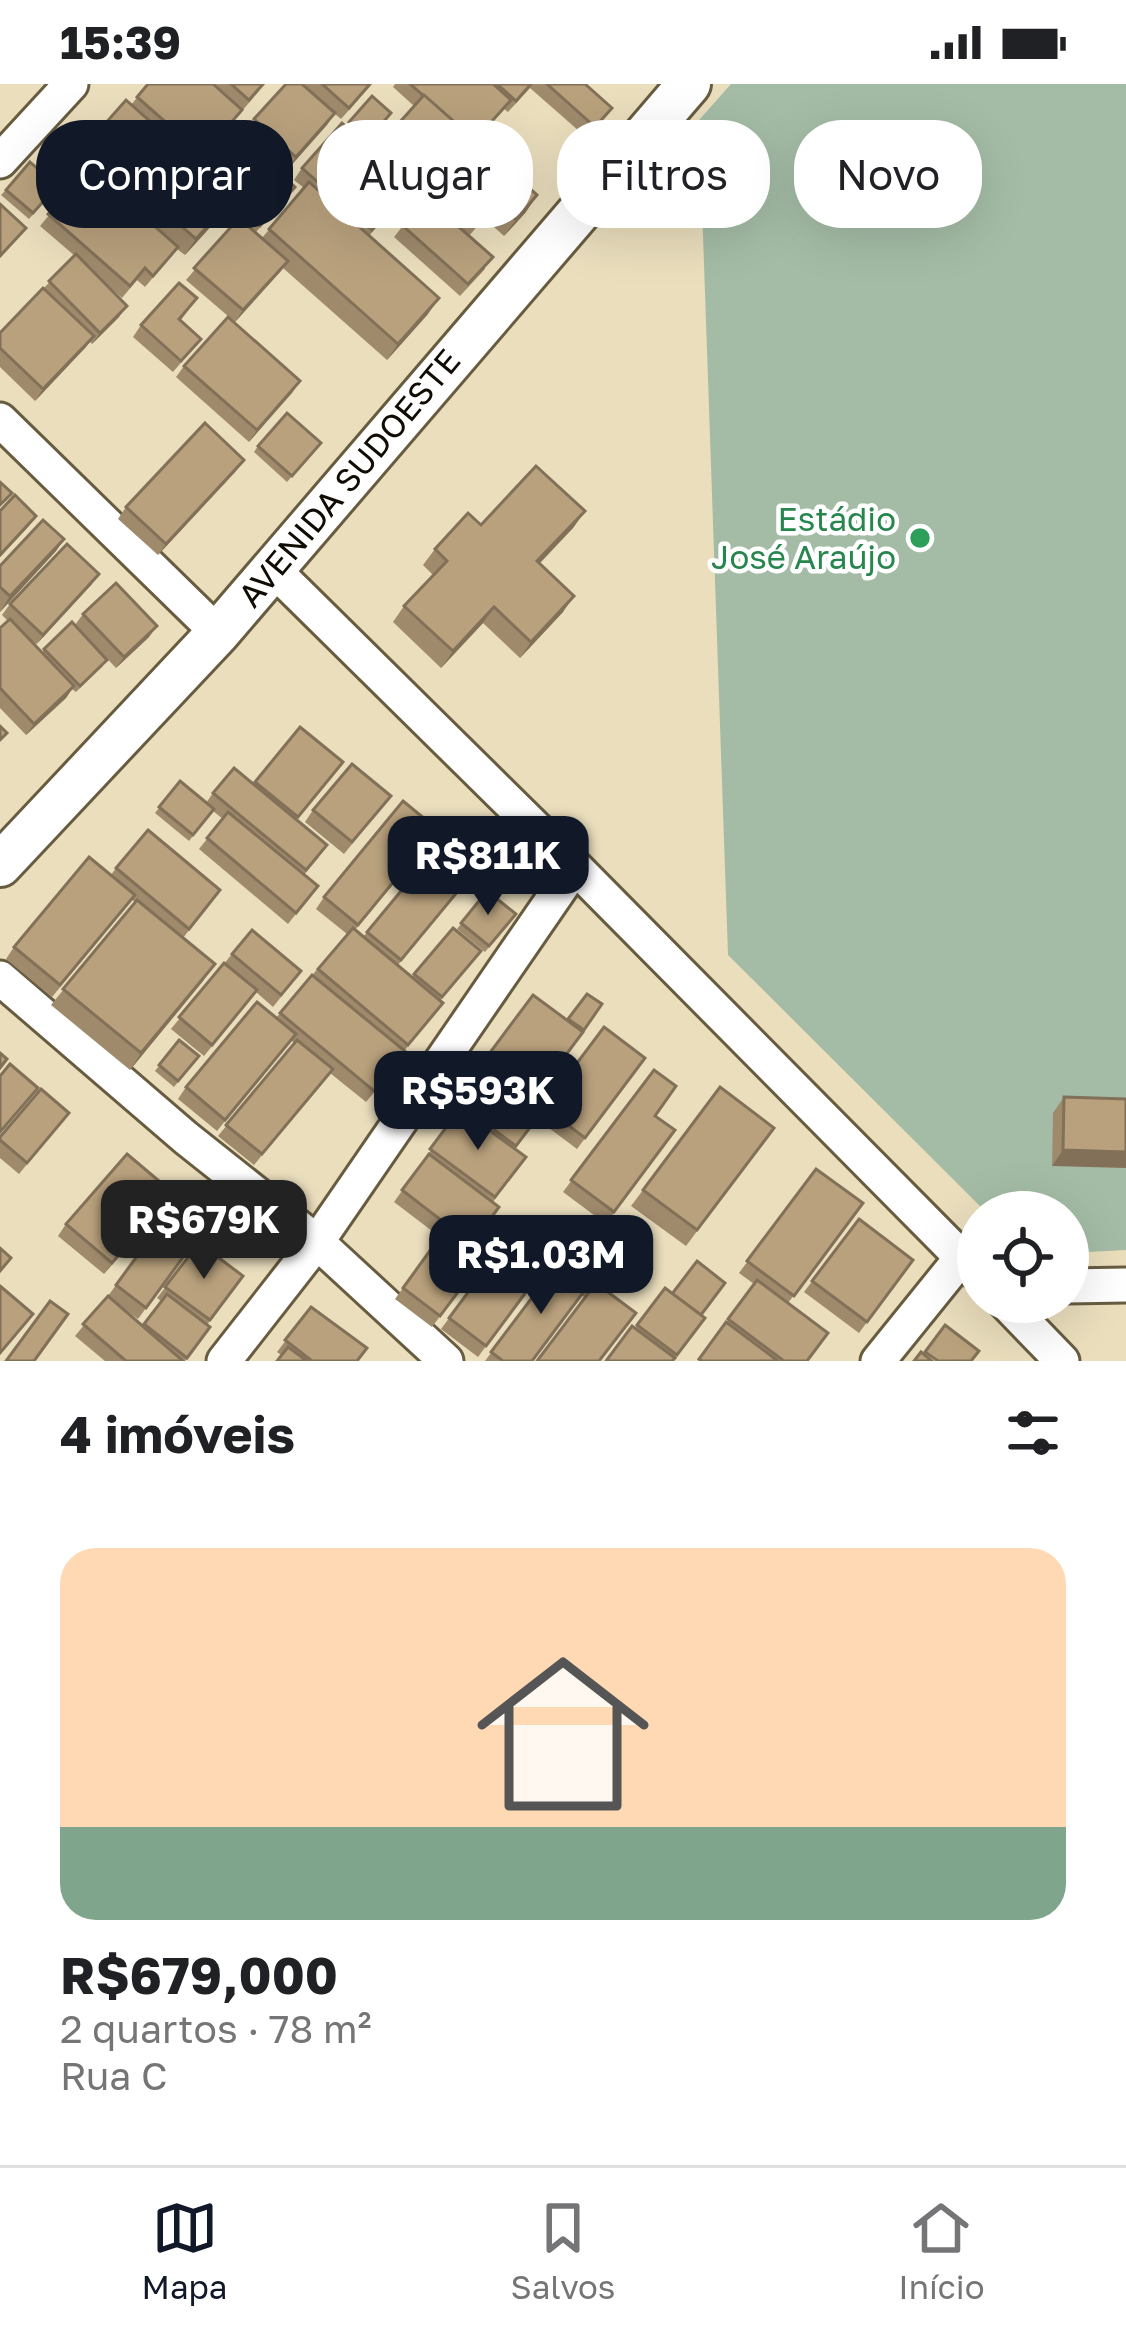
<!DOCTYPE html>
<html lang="pt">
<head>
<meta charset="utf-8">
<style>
	:root { --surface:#fff; --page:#f6f6f6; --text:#202124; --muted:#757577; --line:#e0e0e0; --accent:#111827 }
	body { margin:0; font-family:"Golos Text",sans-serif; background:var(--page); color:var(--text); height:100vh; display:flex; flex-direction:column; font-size:45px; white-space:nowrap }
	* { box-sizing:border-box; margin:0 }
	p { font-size:39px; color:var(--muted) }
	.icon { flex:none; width:66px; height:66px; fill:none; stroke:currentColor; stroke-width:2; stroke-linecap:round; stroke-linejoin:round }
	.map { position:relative; height:1277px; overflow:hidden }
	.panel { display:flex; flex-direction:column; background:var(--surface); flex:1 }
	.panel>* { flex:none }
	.guide { position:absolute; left:36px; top:36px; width:1056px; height:108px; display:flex; gap:24px }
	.controls { position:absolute; left:957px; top:1107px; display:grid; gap:24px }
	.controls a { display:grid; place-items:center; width:132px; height:132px; border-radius:50%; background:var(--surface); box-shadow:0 12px 48px #0002; font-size:60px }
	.price { position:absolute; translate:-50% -102px; padding:0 27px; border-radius:24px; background:var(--accent); color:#fff; font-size:39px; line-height:78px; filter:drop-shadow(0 3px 6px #0008) }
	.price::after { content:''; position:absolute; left:50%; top:72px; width:36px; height:27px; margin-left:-18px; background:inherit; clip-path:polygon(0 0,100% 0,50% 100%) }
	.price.on { background:#222; color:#fff }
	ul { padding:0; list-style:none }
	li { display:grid; align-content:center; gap:24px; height:636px; padding:0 60px }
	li+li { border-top:3px solid var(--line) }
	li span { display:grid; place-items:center; height:372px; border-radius:36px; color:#555 }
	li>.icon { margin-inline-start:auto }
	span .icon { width:216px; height:216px; fill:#fffc; stroke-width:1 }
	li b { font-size:51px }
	h2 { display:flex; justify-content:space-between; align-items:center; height:144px; padding:0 60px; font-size:51px }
	.pill { padding:0 42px; border-radius:48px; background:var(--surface); box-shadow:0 12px 48px #0002; font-size:42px; line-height:108px }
	.pill.on { background:var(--accent); color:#fff }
	.status { display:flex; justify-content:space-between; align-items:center; height:84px; padding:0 60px; background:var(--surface); direction:ltr }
	.status svg { height:33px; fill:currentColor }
	.tab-bar { display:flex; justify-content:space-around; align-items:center; height:168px; border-top:3px solid var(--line); background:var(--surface); font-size:33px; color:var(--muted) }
	.tab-bar a { display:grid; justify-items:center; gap:6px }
	.tab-bar .on { color:var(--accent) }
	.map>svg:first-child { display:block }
</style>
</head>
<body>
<div class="status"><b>15:39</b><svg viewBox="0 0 49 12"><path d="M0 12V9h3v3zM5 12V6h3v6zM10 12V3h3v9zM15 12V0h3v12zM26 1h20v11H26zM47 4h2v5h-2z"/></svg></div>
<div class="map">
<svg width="1126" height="1277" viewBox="0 0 1126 1277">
	<rect width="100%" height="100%" fill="#eadebd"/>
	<!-- green -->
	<path fill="#a4bca6" d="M731,0H1126V1166L1068,1169V1128H986L728,871L699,36Z"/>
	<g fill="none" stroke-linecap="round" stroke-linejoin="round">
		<!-- minor casing -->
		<g stroke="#675c40" stroke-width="39">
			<g id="minor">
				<path d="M0,77L71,0"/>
				<path d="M0,336L218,549"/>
				<path d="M272,484L575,783L978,1190"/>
				<path d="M0,894L186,1054L317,1158L446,1277"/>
				<path d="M1068,1202L1126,1201"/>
				<path d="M1005,1218L1062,1277"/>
				<path d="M224,1277L317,1158L575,783"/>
				<path d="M878,1277L962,1173"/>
			</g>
		</g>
		<!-- tertiary casing -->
		<g stroke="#675c40" stroke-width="48">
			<path id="tertiary" d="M0,781L218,549L689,0"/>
		</g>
		<!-- minor -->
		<use href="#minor" stroke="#fff" stroke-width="33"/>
		<!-- tertiary -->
		<use href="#tertiary" stroke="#fff" stroke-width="42"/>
	</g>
	<!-- wall -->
	<g fill="#9f8a6c">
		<path d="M148,0H265L197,80L223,129L185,171L177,165L145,203L137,196L122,214L105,199L119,233L92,260L90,258L35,317L0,283V249L75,172L40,142L88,85L76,75L88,59L131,21Z"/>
		<path d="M286,0H372L341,35L335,30L288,85L246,47Z"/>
		<path d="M395,0H585L612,24L587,54L530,4L508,28L504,25L476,57L526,128L504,152L484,134L469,152L485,185L460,212L394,153L421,119L407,107L369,152L428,230L387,276L283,184L235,238L186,196L244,128L295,103L256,148L262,154L304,104L294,96L302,84L346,43L372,12L387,35L365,60L375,68L414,22L393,3Z"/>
		<path d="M6,106L53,108L29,135L1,111Z"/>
		<path d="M197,214L181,236L201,255L173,288L133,253L141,241Z"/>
		<path d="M184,282L300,297L249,358L176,293Z"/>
		<path d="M321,359L287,398L254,368L258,362Z"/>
		<path d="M236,387L158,471L118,435L126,423Z"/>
		<path d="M585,427L573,444L539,479L563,528L520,574L483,539L441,584L393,538L404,522L433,491L423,481L435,465L481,441Z"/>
		<path d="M64,455L56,467L0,528V482Z"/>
		<path d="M99,490L91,501L35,561L42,568L44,565L103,582L76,608L72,605L66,614L26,651L0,624V545L8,537L2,531L10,520Z"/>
		<path d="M83,530L149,553L116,584L75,541Z"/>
		<path d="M300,643L343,678L296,736L319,773L304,791L318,802L288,840L199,765L223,735L213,727L189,757L155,729L180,697L206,719L213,709L253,700Z"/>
		<path d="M391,712L344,770L305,738L313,726Z"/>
		<path d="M429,757L355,846L363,853L440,760L465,800L398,881L412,893L453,844L473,878L440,917L443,919L435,930L404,967L406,968L398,980L366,1018L330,989L254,1081L218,1052L294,959L291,956L217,1047L178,1015L186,1003L276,934L347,850L316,825L324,813Z"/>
		<path d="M116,784L220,806L183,854L203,897L130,986L51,921L135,818L132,816L52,913L6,875L14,863L111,791Z"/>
		<path d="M487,807L516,830L485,868L457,845Z"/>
		<path d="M232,870L293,898L273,923L256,908L204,972L171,945Z"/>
		<path d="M533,911L567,937L602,920L532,1017L543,1025L604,943L645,974L577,1065L537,1035L515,1065L526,1073L493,1118L499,1123L466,1169L480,1179L432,1243L395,1215L440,1153L394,1118L454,1034L445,1027Z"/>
		<path d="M179,956L199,972L174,1003L155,987Z"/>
		<path d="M654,986L655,1032L675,1046L606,1140L563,1108Z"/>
		<path d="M720,1003L774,1044L686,1162L631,1122Z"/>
		<path d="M1064,1013L1126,1015L1052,1082L1053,1029Z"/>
		<path d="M69,1029L19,1090L0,1074V1053Z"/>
		<path d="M816,1085L863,1119L788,1219L808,1277H698L754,1200L739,1189Z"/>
		<path d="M172,1108L104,1190L58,1152L66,1140Z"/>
		<path d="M173,1123L203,1146L138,1235L114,1218L142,1242L161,1217L157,1214L199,1159L243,1192L207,1241L210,1243L185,1277H105L75,1252L108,1212Z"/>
		<path d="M524,1133L561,1161L478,1273L441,1245Z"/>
		<path d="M859,1135L913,1176L859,1249L804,1208Z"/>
		<path d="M621,1165L585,1214L582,1211L533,1277H485L559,1176Z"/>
		<path d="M665,1204L705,1234L673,1277L635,1244Z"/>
		<path d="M311,1223L358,1277H277L281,1271L277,1268Z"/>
	</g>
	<!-- shaded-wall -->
	<g fill="#827158">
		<path d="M335,29L327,41L288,85L296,73Z"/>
		<path d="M537,111L526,128L504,152L516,136Z"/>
		<path d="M234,112L223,129L185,171L196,155Z"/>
		<path d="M288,177L280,188L235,238L243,226Z"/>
		<path d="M439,214L428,230L387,276L398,260Z"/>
		<path d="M127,222L119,233L92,260L100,249Z"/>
		<path d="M94,252L86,263L35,317L43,305Z"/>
		<path d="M300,297L292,309L249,358L257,346Z"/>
		<path d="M244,376L236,387L158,471L166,460Z"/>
		<path d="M585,427L573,444L526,494L537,477Z"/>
		<path d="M36,432L28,443L0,473V471Z"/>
		<path d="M64,455L56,467L0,528L10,512Z"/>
		<path d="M99,490L91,501L35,562L43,551Z"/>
		<path d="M574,512L563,528L520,574L531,558Z"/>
		<path d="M494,523L483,539L441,584L453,567Z"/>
		<path d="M157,542L149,553L116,584L124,573Z"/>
		<path d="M74,602L66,614L26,651L34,640Z"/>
		<path d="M215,880L203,897L130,986L141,969Z"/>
		<path d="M1063,1066L1126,1068V1084L1052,1082Z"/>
		<path d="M172,1108L164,1120L104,1190L112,1179Z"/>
	</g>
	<!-- building -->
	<g fill="#b9a17d" stroke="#827158" stroke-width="3">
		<path d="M148,0H213L242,26L203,71L137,13Z"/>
		<path d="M231,0H263L249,16Z"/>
		<path d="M286,0H302L335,29L296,73L254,35Z"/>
		<path d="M322,0H370L349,24Z"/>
		<path d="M410,0H493L511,16L475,56Z"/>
		<path d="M497,0H531L516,17Z"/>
		<path d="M547,0H585L612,24L595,43Z"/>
		<path d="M424,11L537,111L516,136L496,118L475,141L382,58Z"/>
		<path d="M372,12L391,29L369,55L349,38Z"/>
		<path d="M126,16L234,112L196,155L88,59Z"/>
		<path d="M342,39L412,101L372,146L302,84Z"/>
		<path d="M30,78L57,102L33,129L6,106Z"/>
		<path d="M89,84L178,163L153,192L145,184L130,202L48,130Z"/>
		<path d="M279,88L295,103L260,142L244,128Z"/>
		<path d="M309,98L439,214L398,260L269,145Z"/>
		<path d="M426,114L493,173L468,200L402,141Z"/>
		<path d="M0,120L26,144L0,172Z"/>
		<path d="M239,134L288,177L243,226L194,184Z"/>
		<path d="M76,170L127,222L100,249L49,197Z"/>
		<path d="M179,199L197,214L179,235L201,255L181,277L141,241Z"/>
		<path d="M43,204L94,252L43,305L0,264V249Z"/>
		<path d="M228,233L300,297L257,346L184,282Z"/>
		<path d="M287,329L321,359L292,392L258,362Z"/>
		<path d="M205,339L244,376L166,460L126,423Z"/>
		<path d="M536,382L585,427L537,477L574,512L531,558L494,523L453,567L404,522L447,477L435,465L468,429L481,441Z"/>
		<path d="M0,398L12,409L0,421Z"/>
		<path d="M15,411L36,432L0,471V427Z"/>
		<path d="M43,436L64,455L10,512L0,503V482Z"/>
		<path d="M67,460L99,490L43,551L10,520Z"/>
		<path d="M116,499L157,542L124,573L83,530Z"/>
		<path d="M10,535L74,602L34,640L0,604V544Z"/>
		<path d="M72,538L107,576L80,602L44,565Z"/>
		<path d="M0,642L7,649L0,656Z"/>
		<path d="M300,643L343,678L298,733L255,698Z"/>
		<path d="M352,680L391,712L352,758L313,726Z"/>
		<path d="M234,684L327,761L306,786L213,709Z"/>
		<path d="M180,697L214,725L193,751L159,723Z"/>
		<path d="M403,717L437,745L358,841L324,813Z"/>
		<path d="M228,728L318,802L296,829L207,754Z"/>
		<path d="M148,746L220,806L189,845L116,784Z"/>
		<path d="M440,760L473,789L401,876L367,848Z"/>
		<path d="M89,773L135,811L60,901L14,863Z"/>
		<path d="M487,807L516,830L489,862L461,839Z"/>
		<path d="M137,816L215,880L141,969L63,905Z"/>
		<path d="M353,844L443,919L408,961L318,885Z"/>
		<path d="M453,844L481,867L442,913L414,890Z"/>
		<path d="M252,846L301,887L281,911L232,870Z"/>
		<path d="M224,879L257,906L212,961L179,933Z"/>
		<path d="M312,891L406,968L374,1007L280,929Z"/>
		<path d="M587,910L602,920L584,946L568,935Z"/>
		<path d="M533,911L583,948L539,1007L489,970Z"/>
		<path d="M257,918L296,950L225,1036L186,1003Z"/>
		<path d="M604,943L645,974L585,1054L544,1023Z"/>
		<path d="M179,956L199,972L178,997L159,981Z"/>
		<path d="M297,956L333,985L262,1070L226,1041Z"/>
		<path d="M0,969L7,975L0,984Z"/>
		<path d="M481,979L544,1025L516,1062L453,1015Z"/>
		<path d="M10,980L38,1004L0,1048V992Z"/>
		<path d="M654,986L676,1002L655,1032L675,1046L614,1128L571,1096Z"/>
		<path d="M720,1003L774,1044L697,1146L643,1106Z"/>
		<path d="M41,1005L69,1029L27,1079L0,1056V1053Z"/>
		<path d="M1064,1013L1126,1015V1068L1063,1066Z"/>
		<path d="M460,1025L526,1073L495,1113L430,1065Z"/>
		<path d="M127,1070L172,1108L112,1179L66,1140Z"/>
		<path d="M429,1070L499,1123L472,1160L402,1106Z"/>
		<path d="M816,1085L863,1119L794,1212L747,1177Z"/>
		<path d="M173,1123L203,1146L146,1224L116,1201Z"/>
		<path d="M524,1133L561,1161L486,1262L449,1234Z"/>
		<path d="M859,1135L913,1176L867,1238L812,1197Z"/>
		<path d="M587,1139L621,1165L593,1202L559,1176Z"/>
		<path d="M442,1150L480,1179L440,1232L403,1204Z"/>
		<path d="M199,1159L243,1192L210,1236L165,1203Z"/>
		<path d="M0,1164L11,1174L0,1187Z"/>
		<path d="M697,1177L725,1199L701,1231L672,1210Z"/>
		<path d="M558,1179L588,1202L532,1277H503L491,1268Z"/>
		<path d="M757,1196L828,1249L807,1277H784L728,1235Z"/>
		<path d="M596,1199L636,1229L599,1277H537Z"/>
		<path d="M0,1202L33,1230L0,1269Z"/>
		<path d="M665,1204L705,1234L677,1271L637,1241Z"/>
		<path d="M167,1210L210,1243L187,1274L144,1240Z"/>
		<path d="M108,1212L183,1277H126L83,1240Z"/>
		<path d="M50,1217L68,1230L34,1277H6Z"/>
		<path d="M311,1223L367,1264L357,1277H312L285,1256Z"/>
		<path d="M726,1238L778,1277H702L699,1275Z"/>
		<path d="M945,1241L979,1267L971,1277H938L925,1268Z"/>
		<path d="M632,1242L675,1274L672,1277H606Z"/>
		<path d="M288,1263L307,1277H277Z"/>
		<path d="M921,1268L932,1277H914Z"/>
	</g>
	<!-- markers -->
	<circle fill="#2e9e5b" stroke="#fff" stroke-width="4.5" cx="920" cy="454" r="12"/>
	<g text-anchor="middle" stroke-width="9" stroke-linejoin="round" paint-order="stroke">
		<!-- street labels -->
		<g font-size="33" fill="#100b03" stroke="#fff">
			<text transform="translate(349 394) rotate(-50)" y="12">AVENIDA SUDOESTE</text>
		</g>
		<!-- leisure labels -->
		<g font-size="33" fill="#27864d" stroke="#fff" text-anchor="end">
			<text x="896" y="447">Estádio<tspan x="896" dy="38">José Araújo</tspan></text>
		</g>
	</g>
</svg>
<div class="controls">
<a><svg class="icon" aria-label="locate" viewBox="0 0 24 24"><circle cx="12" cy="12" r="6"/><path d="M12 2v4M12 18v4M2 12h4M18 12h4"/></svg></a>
</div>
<b class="price" style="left:488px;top:834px">R$811K</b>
<b class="price" style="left:478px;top:1069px">R$593K</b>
<b class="price on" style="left:204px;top:1198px">R$679K</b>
<b class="price" style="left:541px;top:1233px">R$1.03M</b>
<div class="guide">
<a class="pill on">Comprar</a>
<a class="pill">Alugar</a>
<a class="pill">Filtros</a>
<a class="pill">Novo</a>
</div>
</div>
<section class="panel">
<h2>4 imóveis<svg class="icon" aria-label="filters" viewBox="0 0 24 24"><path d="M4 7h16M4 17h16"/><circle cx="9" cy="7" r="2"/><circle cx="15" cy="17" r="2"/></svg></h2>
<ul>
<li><span style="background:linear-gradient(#ffd9b3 75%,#7fa58c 0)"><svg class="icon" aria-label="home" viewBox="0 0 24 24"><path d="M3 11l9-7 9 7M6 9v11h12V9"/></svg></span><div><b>R$679,000</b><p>2 quartos · 78 m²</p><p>Rua C</p></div></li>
</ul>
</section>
<nav class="tab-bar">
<a class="on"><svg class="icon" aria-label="map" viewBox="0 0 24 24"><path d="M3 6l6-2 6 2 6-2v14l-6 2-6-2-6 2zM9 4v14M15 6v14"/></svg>Mapa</a>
<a><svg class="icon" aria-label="saved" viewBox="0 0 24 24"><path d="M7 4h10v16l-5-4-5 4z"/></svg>Salvos</a>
<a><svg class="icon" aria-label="home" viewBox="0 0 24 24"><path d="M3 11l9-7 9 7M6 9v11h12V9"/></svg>Início</a>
</nav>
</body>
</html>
